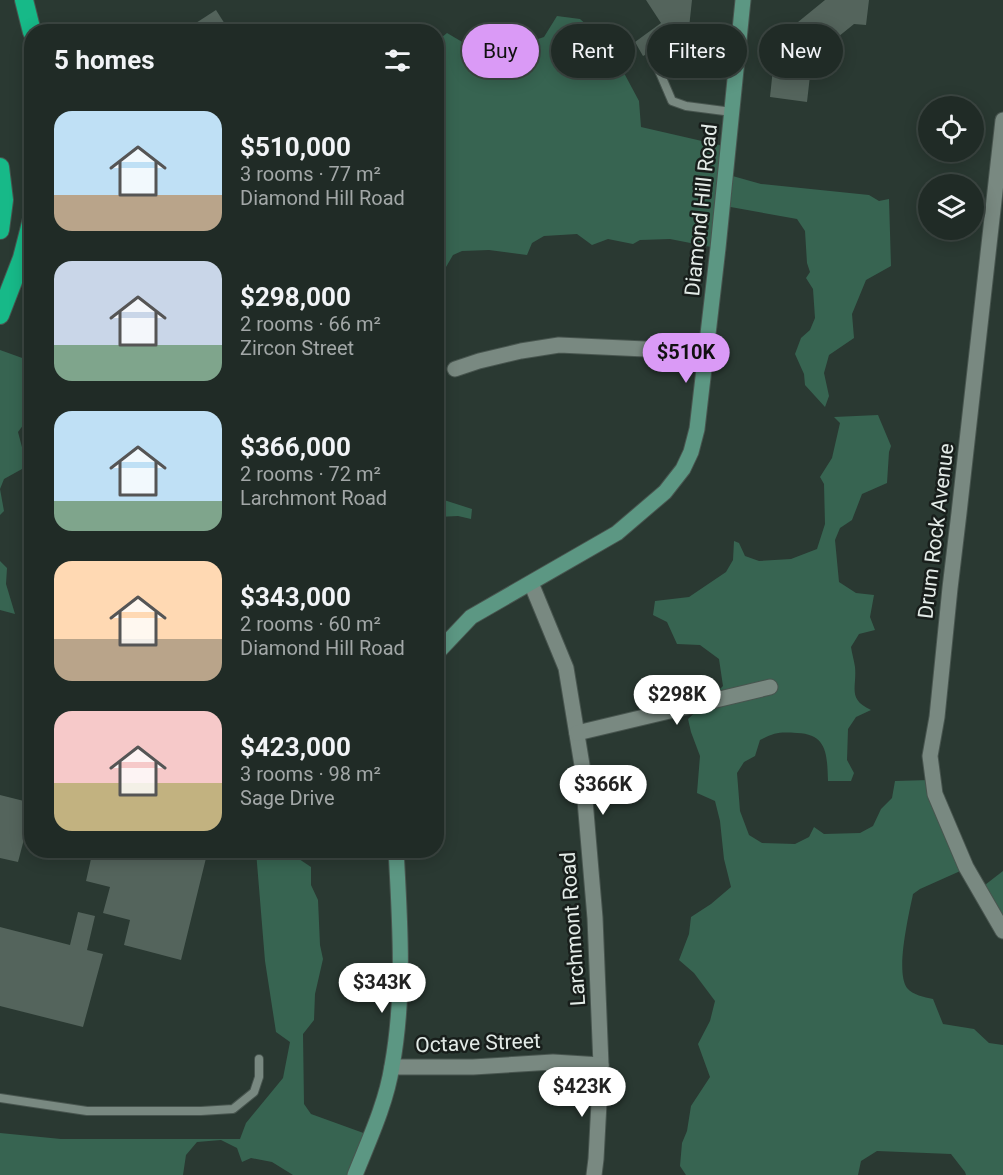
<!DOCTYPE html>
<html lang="en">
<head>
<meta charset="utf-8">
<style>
	:root { --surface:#202b26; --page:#2d3732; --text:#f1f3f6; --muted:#a2a7a7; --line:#3d4743; --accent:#da9af6 }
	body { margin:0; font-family:Roboto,sans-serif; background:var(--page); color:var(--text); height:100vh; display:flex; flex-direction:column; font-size:22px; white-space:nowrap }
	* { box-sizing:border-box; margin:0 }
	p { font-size:20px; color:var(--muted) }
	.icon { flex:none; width:33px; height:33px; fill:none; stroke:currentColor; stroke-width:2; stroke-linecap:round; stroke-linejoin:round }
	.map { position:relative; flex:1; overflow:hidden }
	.panel { position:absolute; left:24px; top:24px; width:420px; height:834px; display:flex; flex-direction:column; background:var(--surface); border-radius:24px; box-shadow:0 3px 15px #0003,0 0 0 2px var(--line) }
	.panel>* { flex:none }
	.guide { position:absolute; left:462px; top:24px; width:450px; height:54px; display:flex; gap:12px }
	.fabs { position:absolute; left:918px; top:96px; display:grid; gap:12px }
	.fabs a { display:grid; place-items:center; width:66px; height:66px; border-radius:50%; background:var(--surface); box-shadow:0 3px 15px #0003,0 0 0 2px var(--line); font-size:30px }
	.price { position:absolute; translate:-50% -51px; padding:0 14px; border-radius:21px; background:#fff; color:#222; font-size:20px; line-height:39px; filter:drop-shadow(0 2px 3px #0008) }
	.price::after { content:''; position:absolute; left:50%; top:36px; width:18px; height:14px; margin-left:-9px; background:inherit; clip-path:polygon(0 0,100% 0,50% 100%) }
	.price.current { background:var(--accent); color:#111 }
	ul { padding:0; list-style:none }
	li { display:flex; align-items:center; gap:18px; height:150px; padding:0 30px }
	li span { display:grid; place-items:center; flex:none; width:168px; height:120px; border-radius:18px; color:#555 }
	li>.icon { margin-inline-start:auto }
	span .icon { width:72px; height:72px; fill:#fffc; stroke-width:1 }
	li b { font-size:26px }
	h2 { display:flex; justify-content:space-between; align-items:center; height:72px; padding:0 30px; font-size:26px }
	.pill { padding:0 21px; border-radius:27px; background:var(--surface); box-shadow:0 3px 15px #0003,0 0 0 2px var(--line); font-size:21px; line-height:54px }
	.pill.current { background:var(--accent); color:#111 }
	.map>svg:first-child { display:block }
</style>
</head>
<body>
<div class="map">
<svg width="1003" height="1175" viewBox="0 0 1003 1175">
	<rect width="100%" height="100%" fill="#2a3932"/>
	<!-- green -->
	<g fill="#376451">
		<path d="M557,16L580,19L609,45L639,101L641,127L728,147L729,175L761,184L869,195L879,201L889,199L891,266L866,280L852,314L854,338L829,355L824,373L829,396L825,407L805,385L804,374L795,354L801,338L810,330L815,318L813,289L806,278L810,272L807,263L805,231L797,219L725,206L716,248L670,239L640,240L633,244L608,239L592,245L577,234L544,236L532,243L527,255L489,250L462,251L453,255L446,267L445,300L437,296L436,42L447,33L464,43L493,48L520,45L544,37Z"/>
		<path d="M0,350L25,359L31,358V410L30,416L18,432L23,451L31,458L32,467L22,469L4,479L0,489L4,511L0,515Z"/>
		<path d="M878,415L891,446L889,452L887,483L862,494L852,520L840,528L835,540L839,582L856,593L874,595L870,617L875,630L859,634L851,647C852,654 854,660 855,667C857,688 847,699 871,710L856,717L848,729L847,760L854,773L851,781H828C827,756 828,734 797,733C779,732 776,732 760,740L755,756L744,762L737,773L740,811L749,835L762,843L795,844L809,837L814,827L824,834L860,833L873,826L881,809L892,798L895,781L930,780L967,868L920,889L913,894C909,914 895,972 907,988C913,995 924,997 933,999L943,1024L974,1029L989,1043L1003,1045V1175H966L965,1172L951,1154L877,1151L861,1161L858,1175H686L680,1166L682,1143L687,1131L691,1106L710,1077L698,1044L710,1021L715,1001L694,973L679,960L689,934L691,917L711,904L731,887L724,859L720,821L715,801L697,793L700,756L691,732L688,719L723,686L719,659L700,645L677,644L667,622L653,615L655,601L689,597L726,572L733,560L734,541L739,543L745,556L759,561L791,559L817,549L825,524L824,484L820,477L832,458L840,423L834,417Z"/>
		<path d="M437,481L444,500L472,509L471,519L458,516L437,517Z"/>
		<path d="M0,561L7,568L6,584L15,614L0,610Z"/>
		<path d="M256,851H287L311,867V885L318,900L320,945L323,959L315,994L314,1020L303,1034L304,1104L311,1114L369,1135L356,1175H293L272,1162L251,1158L242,1162L237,1148L221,1140L197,1142L186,1155L183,1175H0V1133L61,1139H240L246,1123L283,1078L290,1042L276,1032L265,961Z"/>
		<path d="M1003,871V928L981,888Z"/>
	</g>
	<!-- building -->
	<g fill="#54645c">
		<path d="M646,0H692L686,56L675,54L669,42L657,49L652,46H648L645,51V55L643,56L635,42L661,23Z"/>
		<path d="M825,0H869L866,25L854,24L812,58L807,102L770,97L776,40Z"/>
		<path d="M216,10L230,32H182Z"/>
		<path d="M0,795L32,803V809L18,862L0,858Z"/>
		<path d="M93,850H208L181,960L124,945L130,920L103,913L110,887L86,881Z"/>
		<path d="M78,912L95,916L87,950L103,954L83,1027L0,1006V927L70,945Z"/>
	</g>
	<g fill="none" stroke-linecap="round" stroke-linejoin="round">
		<!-- lane casing -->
		<g stroke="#48554f" stroke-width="10">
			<g id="lane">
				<path d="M651,52L672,101L686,106L732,112"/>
				<path d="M0,1098L87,1111H201L233,1109L254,1092L259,1077V1059"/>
			</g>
		</g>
		<!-- street casing -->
		<g stroke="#48554f" stroke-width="17">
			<g id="street">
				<path d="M1003,120L959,513L950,588L937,717L930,756L935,794L966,867L1003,931"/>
				<path d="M455,369L479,361L521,351L559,345L645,349L706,356"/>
				<path d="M531,583L566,668L582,765L595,918L601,1065L596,1159L594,1175"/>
				<path d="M577,733L770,687"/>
				<path d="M392,1067H473L553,1062L601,1065"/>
			</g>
		</g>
		<!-- secondary casing -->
		<g stroke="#48554f" stroke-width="17">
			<g id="secondary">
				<path d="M436,654L471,617L617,533L665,492L683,469L691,452L697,429L718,248L743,0"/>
				<path d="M355,1175C369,1140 386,1104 392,1066C405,995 400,922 396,850"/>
			</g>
		</g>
		<!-- highway casing -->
		<g stroke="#48554f" stroke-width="20">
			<g id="highway">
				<path d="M24,0L32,32"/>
				<path d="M0,167L4,200L0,230"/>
				<path d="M0,315L22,258L32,219"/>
			</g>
		</g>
		<!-- lane -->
		<use href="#lane" stroke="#798981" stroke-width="8"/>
		<!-- street -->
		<use href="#street" stroke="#798981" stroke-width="15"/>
		<!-- secondary -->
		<use href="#secondary" stroke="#5c9783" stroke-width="15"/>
		<!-- highway -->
		<use href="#highway" stroke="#17b988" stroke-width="18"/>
	</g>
	<g text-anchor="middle" stroke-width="5" stroke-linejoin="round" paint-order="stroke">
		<!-- street labels -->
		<g font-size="21" fill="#e3ebe7" stroke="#181e1b">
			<text transform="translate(701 210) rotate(-84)" y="7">Diamond Hill Road</text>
			<text transform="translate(936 531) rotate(-83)" y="7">Drum Rock Avenue</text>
			<text transform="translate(573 929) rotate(-94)" y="7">Larchmont Road</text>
			<text transform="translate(478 1043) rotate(-2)" y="7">Octave Street</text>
		</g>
	</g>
</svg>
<div class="fabs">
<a><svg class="icon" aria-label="locate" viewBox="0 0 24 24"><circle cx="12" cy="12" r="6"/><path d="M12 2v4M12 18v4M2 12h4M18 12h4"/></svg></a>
<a><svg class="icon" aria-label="layers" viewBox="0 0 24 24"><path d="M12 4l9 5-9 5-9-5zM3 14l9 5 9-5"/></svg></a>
</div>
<b class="price current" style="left:686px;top:384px">$510K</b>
<b class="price" style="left:677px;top:726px">$298K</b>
<b class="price" style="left:603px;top:816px">$366K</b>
<b class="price" style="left:382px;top:1014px">$343K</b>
<b class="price" style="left:582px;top:1118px">$423K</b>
<div class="guide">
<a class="pill current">Buy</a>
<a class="pill">Rent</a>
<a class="pill">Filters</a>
<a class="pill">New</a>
</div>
<section class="panel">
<h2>5 homes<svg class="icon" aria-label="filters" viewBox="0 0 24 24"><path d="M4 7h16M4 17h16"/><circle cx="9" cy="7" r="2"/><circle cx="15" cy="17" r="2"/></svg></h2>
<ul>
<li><span style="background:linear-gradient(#bfe0f5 70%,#b9a48a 0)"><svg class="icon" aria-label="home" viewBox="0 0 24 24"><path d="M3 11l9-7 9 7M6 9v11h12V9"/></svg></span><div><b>$510,000</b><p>3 rooms · 77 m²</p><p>Diamond Hill Road</p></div></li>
<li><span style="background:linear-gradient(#c9d6e8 70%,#7fa58c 0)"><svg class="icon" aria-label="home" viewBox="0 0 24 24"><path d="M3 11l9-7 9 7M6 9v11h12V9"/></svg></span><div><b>$298,000</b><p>2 rooms · 66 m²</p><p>Zircon Street</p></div></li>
<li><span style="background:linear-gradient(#bfe0f5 75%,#7fa58c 0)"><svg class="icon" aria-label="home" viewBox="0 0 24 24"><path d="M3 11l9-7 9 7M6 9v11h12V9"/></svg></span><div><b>$366,000</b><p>2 rooms · 72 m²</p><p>Larchmont Road</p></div></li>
<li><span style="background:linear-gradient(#ffd9b3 65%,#b9a48a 0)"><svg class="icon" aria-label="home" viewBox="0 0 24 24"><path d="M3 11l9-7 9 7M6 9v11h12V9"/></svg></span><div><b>$343,000</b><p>2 rooms · 60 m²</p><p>Diamond Hill Road</p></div></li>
<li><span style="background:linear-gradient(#f6c9c9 60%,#c2b280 0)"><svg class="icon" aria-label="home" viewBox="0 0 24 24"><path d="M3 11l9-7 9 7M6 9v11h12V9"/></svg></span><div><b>$423,000</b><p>3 rooms · 98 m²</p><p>Sage Drive</p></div></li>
</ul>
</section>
</div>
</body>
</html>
